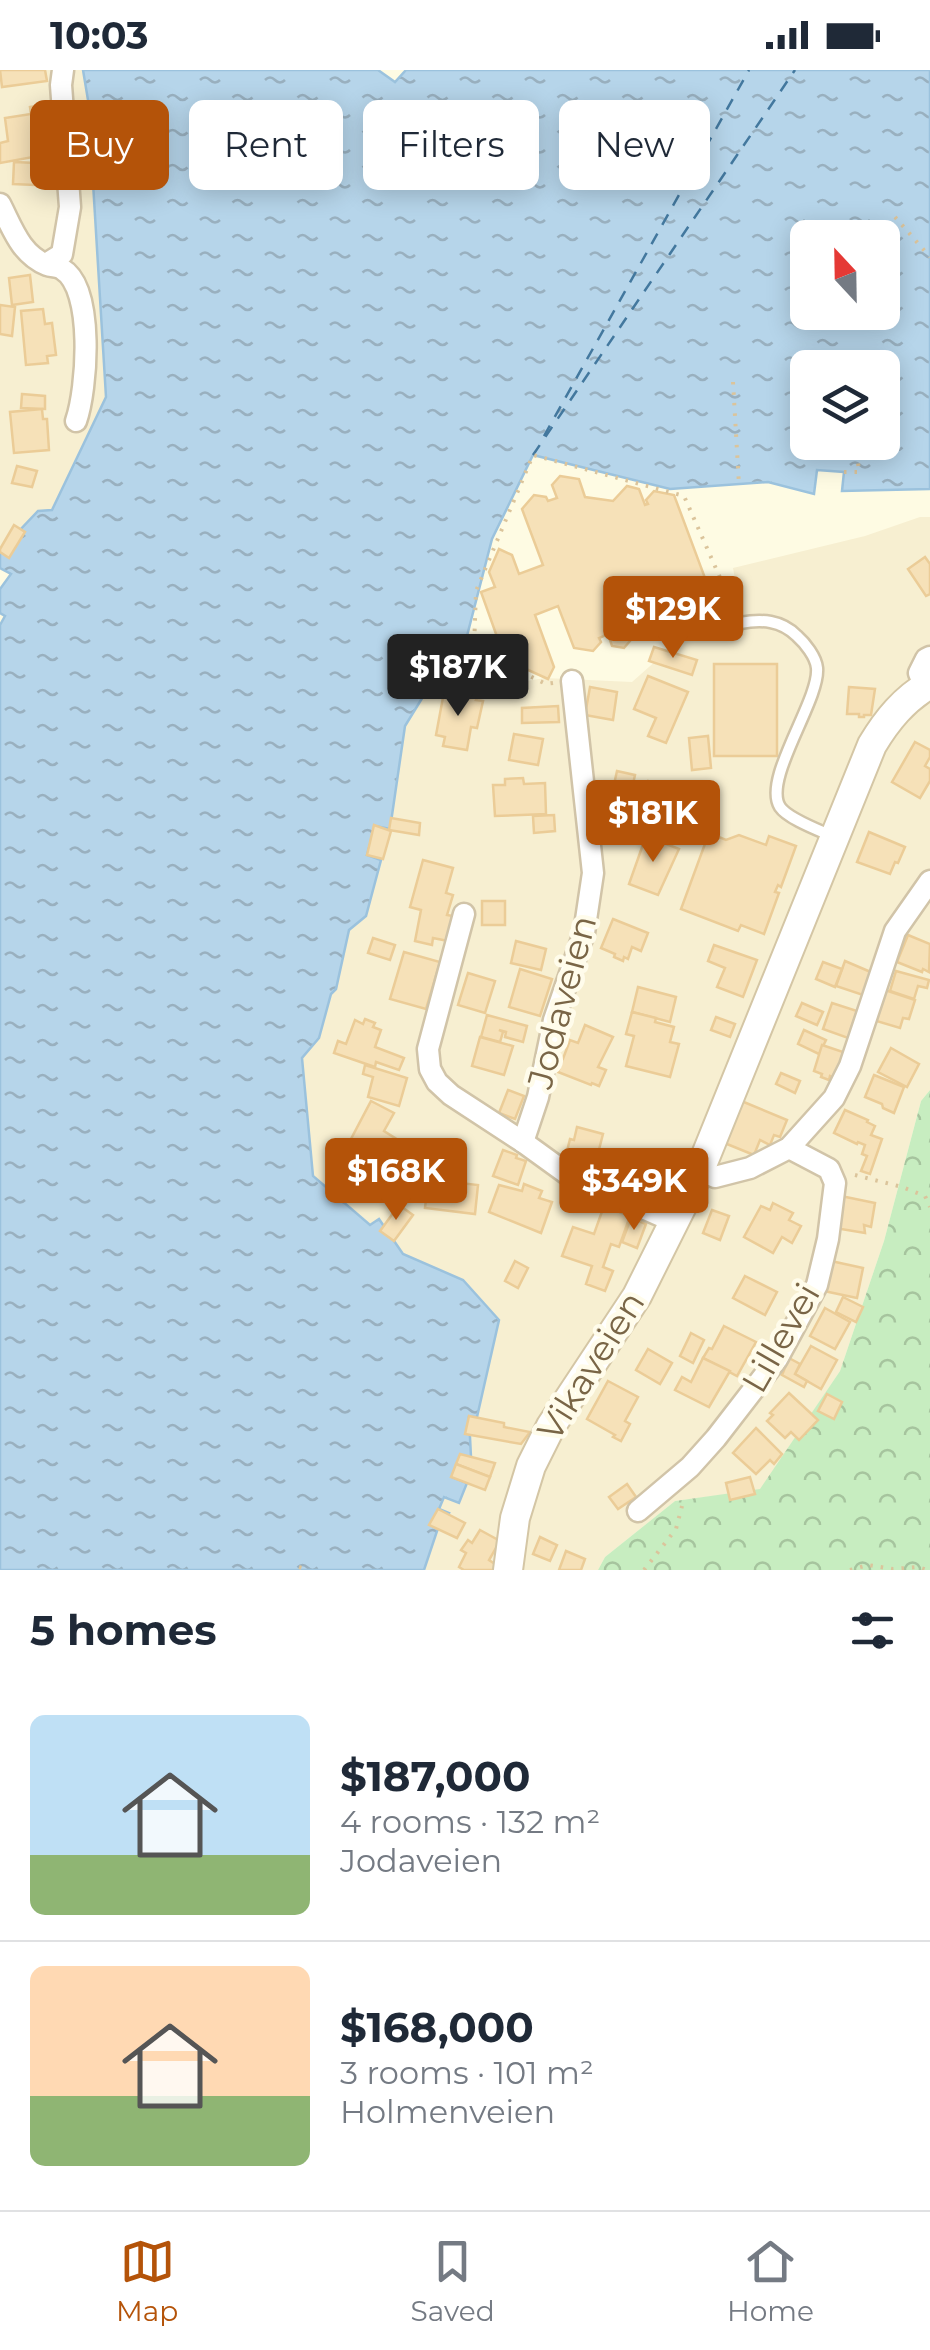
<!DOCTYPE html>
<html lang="en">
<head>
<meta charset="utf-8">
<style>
	:root { --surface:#fff; --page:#f6f6f7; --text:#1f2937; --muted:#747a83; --line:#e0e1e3; --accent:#b45309 }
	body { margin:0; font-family:Montserrat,sans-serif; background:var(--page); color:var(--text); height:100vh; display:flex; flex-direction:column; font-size:38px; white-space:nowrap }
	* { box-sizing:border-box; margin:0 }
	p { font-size:32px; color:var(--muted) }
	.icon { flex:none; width:55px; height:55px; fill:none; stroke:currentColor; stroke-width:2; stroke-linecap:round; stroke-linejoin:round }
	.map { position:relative; height:1500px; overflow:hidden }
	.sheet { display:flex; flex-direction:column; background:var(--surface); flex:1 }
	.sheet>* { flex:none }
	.top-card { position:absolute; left:30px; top:30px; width:870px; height:90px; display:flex; gap:20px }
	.needle { width:65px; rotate:338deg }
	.controls { position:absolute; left:790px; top:150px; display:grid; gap:20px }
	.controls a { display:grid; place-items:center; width:110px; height:110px; border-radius:15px; background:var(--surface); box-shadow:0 5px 25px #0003; font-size:50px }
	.price { position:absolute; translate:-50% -85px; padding:0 22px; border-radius:10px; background:var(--accent); color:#fff; font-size:32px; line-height:65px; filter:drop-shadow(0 2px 5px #0008) }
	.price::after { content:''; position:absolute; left:50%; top:60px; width:30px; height:22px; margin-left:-15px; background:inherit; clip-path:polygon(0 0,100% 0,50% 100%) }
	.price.current { background:#222; color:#fff }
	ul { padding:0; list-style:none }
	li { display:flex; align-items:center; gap:30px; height:250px; padding:0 30px }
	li+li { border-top:2px solid var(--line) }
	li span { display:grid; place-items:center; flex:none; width:280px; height:200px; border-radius:15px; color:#555 }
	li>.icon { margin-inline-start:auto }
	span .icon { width:120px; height:120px; fill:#fffc; stroke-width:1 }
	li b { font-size:42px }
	h2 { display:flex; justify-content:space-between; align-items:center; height:120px; padding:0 30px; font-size:42px }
	.pill { padding:0 35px; border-radius:15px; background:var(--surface); box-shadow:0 5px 25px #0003; font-size:35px; line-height:90px }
	.pill.current { background:var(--accent); color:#fff }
	.status { display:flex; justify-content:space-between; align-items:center; height:70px; padding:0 50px; background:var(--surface); direction:ltr }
	.status svg { height:28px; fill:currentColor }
	.tab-bar { display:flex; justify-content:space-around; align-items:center; height:140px; border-top:2px solid var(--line); background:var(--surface); font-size:28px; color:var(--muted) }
	.tab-bar a { display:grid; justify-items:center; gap:5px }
	.tab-bar .current { color:var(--accent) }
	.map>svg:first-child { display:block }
</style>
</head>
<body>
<div class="status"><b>10:03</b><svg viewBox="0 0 49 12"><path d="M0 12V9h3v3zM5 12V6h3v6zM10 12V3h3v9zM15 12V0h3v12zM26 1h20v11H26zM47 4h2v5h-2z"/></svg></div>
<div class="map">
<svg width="930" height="1500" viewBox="0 0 930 1500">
	<defs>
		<pattern id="forest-crowns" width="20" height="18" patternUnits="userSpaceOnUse" patternTransform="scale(2.5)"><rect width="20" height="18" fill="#c7edc0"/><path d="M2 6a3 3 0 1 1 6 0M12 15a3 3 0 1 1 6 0" fill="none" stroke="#a6c49e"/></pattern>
		<pattern id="water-ripples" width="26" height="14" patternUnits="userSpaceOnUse" patternTransform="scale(2.5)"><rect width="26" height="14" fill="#b6d5ea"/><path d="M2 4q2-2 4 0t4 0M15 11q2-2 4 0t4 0" fill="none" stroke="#99b0bf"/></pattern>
	</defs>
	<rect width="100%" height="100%" fill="#fefbe3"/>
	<!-- residential -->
	<g fill="#f7efd1">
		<path d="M0,0H83L88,30L106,327L52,440L0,481Z"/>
		<path d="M920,447H930V1020L921,1031L884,1171L840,1301L760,1420L675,1431L605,1487L598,1500H424L437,1461L448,1444L439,1439L444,1427L467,1413L451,1408L471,1387L469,1346L477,1347L463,1210L403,1184L379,1149L371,1156L313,1106L302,987L319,968L331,924L336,918L349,860L366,846L381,791L367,785L375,755L390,758L405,656L440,598L461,589L463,584L496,616L545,608L632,612L675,574L742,545L733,498L865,466Z"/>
	</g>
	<!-- forest -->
	<path fill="url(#forest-crowns)" d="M930,1020V1500H598L605,1487L675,1431L760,1419L840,1301L884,1171L921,1031Z"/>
	<!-- water -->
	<path fill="url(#water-ripples)" stroke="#9bc2dd" stroke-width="2.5" fill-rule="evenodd" d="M83,0H378L395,12L406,0H930V419L842,421L844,402L817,400L814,424L768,412L670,419L533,385L492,469L461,589L440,599L405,656L390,759L375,756L367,785L381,790L366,846L349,860L336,919L331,924L319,968L302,988L313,1106L370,1155L379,1149L403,1184L463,1210L499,1250L477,1347H469L471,1387L452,1407L467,1413L459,1433L444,1427L439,1439L449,1443L437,1461L424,1500H0V555L5,546L0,543V519L11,504L0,498V481L38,441L52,440L106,327L88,30ZM808,168H882V242H808ZM808,298H882V372H808Z"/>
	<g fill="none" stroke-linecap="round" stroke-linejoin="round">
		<!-- ferry -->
		<g stroke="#43789e" stroke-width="2.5" stroke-dasharray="12 10" stroke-linecap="butt">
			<path d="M544,366L749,0"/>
			<path d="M533,385L795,0"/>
		</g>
	</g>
	<!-- building -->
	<g fill="#f6e1b8" stroke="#ebcc97" stroke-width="2.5">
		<path d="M0,0H45L47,11L2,17Z"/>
		<path d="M48,34L55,83L0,93V73L8,71L5,48L31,44L30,37Z"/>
		<path d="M14,92L36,93L35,115L13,114Z"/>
		<path d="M30,205L33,232L12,235L9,208Z"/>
		<path d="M0,235L15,237L12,266L0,264Z"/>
		<path d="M43,239L45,254L52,253L56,285L47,286L48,293L26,295L21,241Z"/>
		<path d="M22,324L45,326V339L21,338Z"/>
		<path d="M42,339L43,349H47L49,380L14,383L10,342Z"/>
		<path d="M17,396L37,401L32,417L12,413Z"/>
		<path d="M560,406L579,409L585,427L613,431L627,416L639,419L645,435L648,434L646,430L654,421L674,425L708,516L696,535L685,532L682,525L679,526L684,538L677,550L656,545L645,517L628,523L639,554L634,557L636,564L624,578L612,576L608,564L599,568L601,572L593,581L574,578L558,536L535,545L554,597L548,609L526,599L522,589L513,592L505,589L481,522L495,517L489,502L499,479L512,485L519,504L543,495L522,439L534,425L546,427L548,431L557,428L552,415Z"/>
		<path d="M14,455L25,462L9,488L0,482V479Z"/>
		<path d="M925,487L930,494V524L926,526L908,499Z"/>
		<path d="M654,577L697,590L692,605L649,591Z"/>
		<rect x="714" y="594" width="63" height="92"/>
		<path d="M648,606L688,622L666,673L648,666L656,648L634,639Z"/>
		<path d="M590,617L617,622L613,650L585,645Z"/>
		<path d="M849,617L875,619L871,645H864V647H859V644H847Z"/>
		<path d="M444,622L477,628L476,630L483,631L477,658L471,657L467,680L443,676L445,667L436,665Z"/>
		<path d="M558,636L559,652L522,653V638Z"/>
		<path d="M514,664L543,669L538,695L509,690Z"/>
		<path d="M708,666L711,698L692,700L689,668Z"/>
		<path d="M915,672L930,680V687L925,696L930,699V711L920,728L892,712Z"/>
		<path d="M617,701L635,705L629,732L611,728Z"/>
		<path d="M523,708L524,714L545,713L546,744L495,746L493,715H505V709Z"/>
		<path d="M648,711L689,727L675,760L635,743Z"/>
		<path d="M554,745L555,761L534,763L533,746Z"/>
		<path d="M391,748L420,753L419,765L389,760Z"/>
		<path d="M374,755L391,761L383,789L367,785Z"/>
		<path d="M869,762L905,777L898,793L895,792L890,804L857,792Z"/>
		<path d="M709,763L726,770L739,765L766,775L769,766L796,776L781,817L778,815L775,822L779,823L764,864L741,855L738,861L681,839Z"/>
		<path d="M646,766L679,779L658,825L629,814Z"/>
		<path d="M423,790L453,798L446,823L453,825L447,845L453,846L448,871L433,868L432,875L415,871L421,840L410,837Z"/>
		<rect x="482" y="831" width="23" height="24"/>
		<path d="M613,849L648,863L641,881L632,877L628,889L624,887L623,891L614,887L615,884L601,878Z"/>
		<path d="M908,865L930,874L929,902L923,899L922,902L897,892Z"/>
		<path d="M373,868L395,875L390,890L368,883Z"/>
		<path d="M516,871L546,879L541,900L511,893Z"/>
		<path d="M714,875L757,890L743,927L717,917L725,898L708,891Z"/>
		<path d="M404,882L440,892L426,939L390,929Z"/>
		<path d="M845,891L873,903L863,925L836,916Z"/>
		<path d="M823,892L842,899L835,917L816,909Z"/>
		<path d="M520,899L552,909L540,946L509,937Z"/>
		<path d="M896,901L929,910L927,918L918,916L914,929L890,921Z"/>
		<path d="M468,903L495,911L485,943L458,935Z"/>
		<path d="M638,917L676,927L670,952L632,942Z"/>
		<path d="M882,919L915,930L909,949L903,948L900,958L873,950Z"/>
		<path d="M802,933L823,942L817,955L796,946Z"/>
		<path d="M832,933L857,941L848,968L823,959Z"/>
		<path d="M632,942L656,948L655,952L674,957L670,972L679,974L670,1007L626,996L634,966L626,964Z"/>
		<path d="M487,945L527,956L523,972L505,967L506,962L499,960L503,962L500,972L481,967Z"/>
		<path d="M716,947L735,954L730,967L711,960Z"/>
		<path d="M365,949L375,953L373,957L381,960L375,977L404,988L399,1000L376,992L375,997L334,983L338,971L346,974L355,950L363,954Z"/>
		<path d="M585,955L613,967L598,997L606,1000L599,1016L592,1013L591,1015L558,1002L570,970L578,973Z"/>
		<path d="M804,960L826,970L819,984L798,974Z"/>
		<path d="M480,967L513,976L504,1005L472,996Z"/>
		<path d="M822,975L846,983L837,1009L830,1006L829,1010L821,1007L822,1004L814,1001Z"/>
		<path d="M891,978L919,994L907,1017L878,1002Z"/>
		<path d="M365,995L407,1008L399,1036L368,1027L373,1007L363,1004Z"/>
		<path d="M781,1003L800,1011L795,1023L776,1014Z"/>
		<path d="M874,1005L904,1017L894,1043L883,1038L882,1034L865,1027Z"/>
		<path d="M508,1020L524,1026L515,1049L499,1043Z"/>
		<path d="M739,1030L787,1050L780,1067L774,1065L770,1075L760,1070L754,1085L722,1072Z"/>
		<path d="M371,1031L394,1043L384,1061L406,1075L387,1110L376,1104L374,1108L357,1100L360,1096L348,1089L357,1072L351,1069Z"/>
		<path d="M845,1040L868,1050L867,1052L875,1056L871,1065L882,1069L870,1104L861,1101L867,1086L862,1084L865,1075L858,1072L857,1074L834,1063Z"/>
		<path d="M577,1057L603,1064L596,1091L570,1085L571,1082L567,1081L570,1069L574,1070Z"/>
		<path d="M503,1080L517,1085L516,1088L526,1091L518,1115L493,1106Z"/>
		<path d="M421,1086L445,1089L443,1111L478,1115L475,1144L425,1138L428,1113L418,1112Z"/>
		<path d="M524,1114L542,1121L539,1128L552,1132L541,1163L489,1142L499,1115L522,1121Z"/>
		<path d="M841,1126L875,1133L871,1157L864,1155L865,1163L835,1158Z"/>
		<path d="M773,1133L793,1143L789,1150L801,1156L792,1173L782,1167L773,1183L744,1167L761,1136L770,1140Z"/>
		<path d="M399,1135L413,1145L394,1171L380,1161Z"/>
		<path d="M604,1136L630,1146L619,1177L611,1174L603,1197L613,1201L605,1221L586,1214L592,1196L562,1186L573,1157L594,1164Z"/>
		<path d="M712,1140L729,1146L720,1170L703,1163Z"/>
		<path d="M631,1148L646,1154L637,1178L622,1172Z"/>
		<path d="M515,1191L528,1198L518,1218L505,1211Z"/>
		<path d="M831,1191L863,1198L857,1228L824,1221Z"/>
		<path d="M745,1206L777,1222L765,1245L733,1228Z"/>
		<path d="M843,1227L863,1237L856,1252L836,1242Z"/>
		<path d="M825,1238L850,1252L835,1279L810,1266Z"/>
		<path d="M724,1256L756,1272L737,1306L703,1288L709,1278L712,1279Z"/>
		<path d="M691,1263L704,1270L693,1293L680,1286Z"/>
		<path d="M811,1276L837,1290L821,1319L795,1304Z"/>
		<path d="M648,1279L672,1293L660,1314L636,1300Z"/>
		<path d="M703,1288L730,1301L709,1337L675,1320L682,1307L691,1312Z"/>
		<path d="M789,1288L800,1294L795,1304L807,1311L804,1317L782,1305Z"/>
		<path d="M608,1311L638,1327L625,1351L630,1354L621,1371L613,1367L615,1365L587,1349Z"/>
		<path d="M789,1323L818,1350L799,1370L791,1362L785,1368L767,1351L773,1345L770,1343Z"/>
		<path d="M827,1324L842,1332L834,1349L818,1341Z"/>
		<path d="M469,1346L504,1353V1357L530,1362L521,1374L465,1364Z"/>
		<path d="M756,1358L782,1384L774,1394L770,1390L756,1404L733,1383Z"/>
		<path d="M460,1384L495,1393L490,1407L456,1394Z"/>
		<path d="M456,1394L490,1407L485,1420L451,1407Z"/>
		<path d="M750,1407L755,1424L730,1430L726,1413Z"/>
		<path d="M627,1414L636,1427L618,1439L609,1427Z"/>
		<path d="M438,1439L465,1453L457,1468L429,1455Z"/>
		<path d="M480,1460L500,1471L489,1490L498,1496L495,1500H464L459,1497L466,1483L461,1480L468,1470L472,1473Z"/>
		<path d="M540,1467L557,1475L550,1491L533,1484Z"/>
		<path d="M566,1481L585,1489L581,1500H559Z"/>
	</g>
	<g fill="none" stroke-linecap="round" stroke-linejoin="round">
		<!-- service casing -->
		<g stroke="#d1c4a8" stroke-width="15">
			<path id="service" d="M740,553C762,549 781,550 797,566C805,573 816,587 817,598C820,630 762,709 780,737C788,749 821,761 834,767"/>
		</g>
		<!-- minor casing -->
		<g stroke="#d1c4a8" stroke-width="25">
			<g id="minor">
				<path d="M0,134C12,157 20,184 47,195C52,197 58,196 62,199C95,218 87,320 76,351"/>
				<path d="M46,194L62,184L70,137L61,15L63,0"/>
				<path d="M925,617L919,603L926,589L930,587"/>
				<path d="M464,844L428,979L430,999L437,1012L451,1025L523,1072L570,1106L675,1152"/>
				<path d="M523,1072L538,1027L554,950L584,863L593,803L572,611"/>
				<path d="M700,1100L715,1107L750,1098L789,1078L834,1028L850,996L895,861L930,811"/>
				<path d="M638,1441L690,1397L716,1368L777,1289L817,1215L828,1169L835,1113L829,1099L789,1078"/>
			</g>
		</g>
		<!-- secondary casing -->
		<g stroke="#d4c6a5" stroke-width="32">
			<path id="secondary" d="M508,1500L515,1448L531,1396L551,1356L637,1226L700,1100L872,675C887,650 904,629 930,614"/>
		</g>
		<!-- path -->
		<g stroke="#dbc49b" stroke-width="4" stroke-dasharray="2.5 8" stroke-linecap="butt">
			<path d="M895,147L930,187"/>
			<path d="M849,297V298"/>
			<path d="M733,312L739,415"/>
			<path d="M844,402H859L856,372"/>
			<path d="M553,613L546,614L474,579L476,521L533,385L684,426L733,537"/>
			<path d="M855,1105L902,1117L925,1126L930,1137"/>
			<path d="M299,1497L308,1500"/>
			<path d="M644,1500L676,1459L682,1436"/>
			<path d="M850,1500L868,1495L893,1499L918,1497L927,1500"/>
		</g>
		<!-- service -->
		<use href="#service" stroke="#fff" stroke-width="10"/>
		<!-- minor -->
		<use href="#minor" stroke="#fff" stroke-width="20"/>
		<!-- secondary -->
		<use href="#secondary" stroke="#fff" stroke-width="28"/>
	</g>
	<g text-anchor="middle" stroke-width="9" stroke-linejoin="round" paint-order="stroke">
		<!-- street labels -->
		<g font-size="35" fill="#796546" stroke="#fffceb">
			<text transform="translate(562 932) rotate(-75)" y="12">Jodaveien</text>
			<text transform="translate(781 1268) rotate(-60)" y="12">Lillevei</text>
			<text transform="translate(591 1296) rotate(-58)" y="12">Vikaveien</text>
		</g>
	</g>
</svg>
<div class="controls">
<a><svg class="needle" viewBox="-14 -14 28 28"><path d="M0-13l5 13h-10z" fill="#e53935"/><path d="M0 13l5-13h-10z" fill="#747a83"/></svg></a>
<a><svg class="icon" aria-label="layers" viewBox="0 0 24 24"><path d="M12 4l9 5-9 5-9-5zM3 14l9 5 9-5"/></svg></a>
</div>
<b class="price" style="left:673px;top:591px">$129K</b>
<b class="price current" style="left:458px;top:649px">$187K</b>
<b class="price" style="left:653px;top:795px">$181K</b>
<b class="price" style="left:396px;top:1153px">$168K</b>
<b class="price" style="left:634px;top:1163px">$349K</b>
<div class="top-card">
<a class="pill current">Buy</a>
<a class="pill">Rent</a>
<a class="pill">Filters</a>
<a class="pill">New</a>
</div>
</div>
<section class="sheet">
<h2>5 homes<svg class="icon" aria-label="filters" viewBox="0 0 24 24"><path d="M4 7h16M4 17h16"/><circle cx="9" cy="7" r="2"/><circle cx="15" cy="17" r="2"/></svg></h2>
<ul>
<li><span style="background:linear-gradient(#bfe0f5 70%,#8fb573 0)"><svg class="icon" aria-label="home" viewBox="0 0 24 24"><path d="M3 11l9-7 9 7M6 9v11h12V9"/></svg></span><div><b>$187,000</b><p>4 rooms · 132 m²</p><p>Jodaveien</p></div></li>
<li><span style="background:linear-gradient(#ffd9b3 65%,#8fb573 0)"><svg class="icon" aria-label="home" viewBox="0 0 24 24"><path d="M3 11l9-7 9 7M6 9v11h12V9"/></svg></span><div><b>$168,000</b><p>3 rooms · 101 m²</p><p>Holmenveien</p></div></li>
</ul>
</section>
<nav class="tab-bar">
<a class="current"><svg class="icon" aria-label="map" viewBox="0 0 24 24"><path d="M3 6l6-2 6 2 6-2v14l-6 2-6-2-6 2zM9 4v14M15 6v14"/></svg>Map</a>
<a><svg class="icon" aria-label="saved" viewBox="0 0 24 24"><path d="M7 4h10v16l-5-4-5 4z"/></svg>Saved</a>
<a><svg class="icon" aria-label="home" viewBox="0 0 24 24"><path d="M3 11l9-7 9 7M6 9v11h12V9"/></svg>Home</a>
</nav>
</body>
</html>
